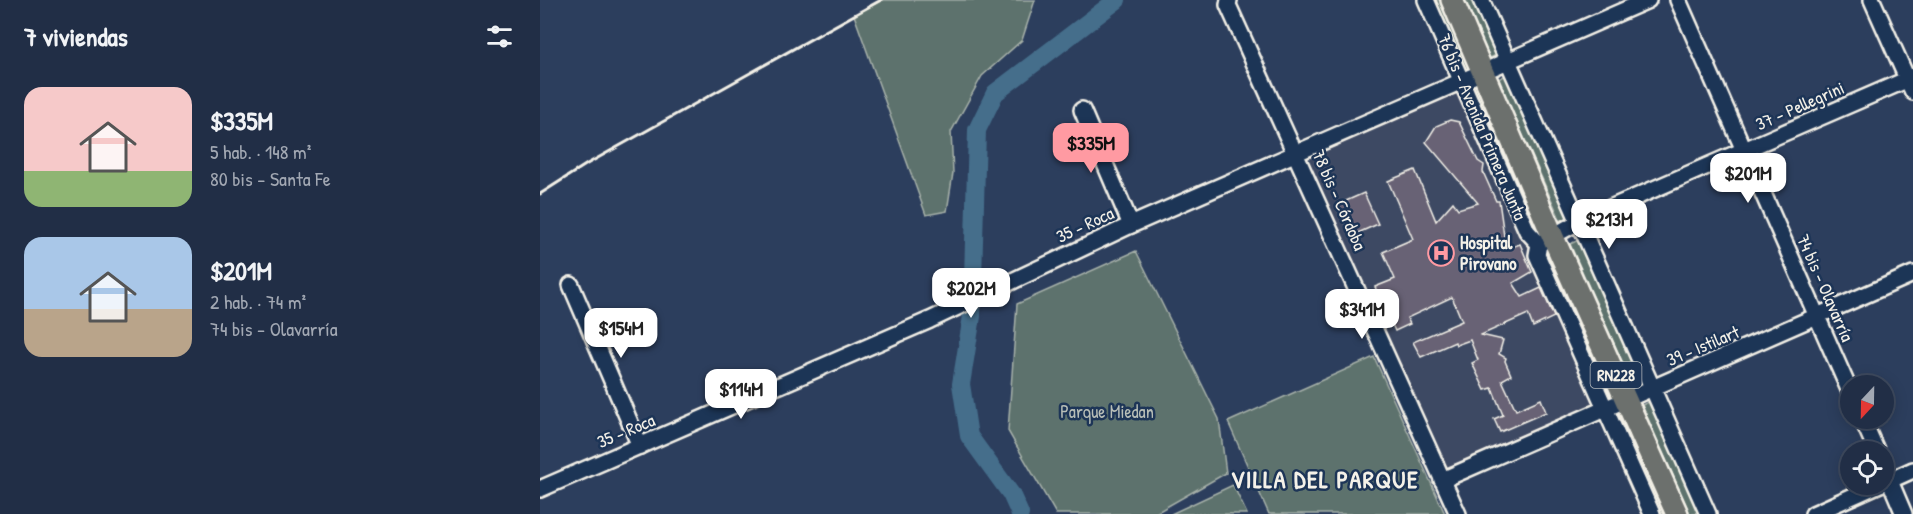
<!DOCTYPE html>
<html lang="es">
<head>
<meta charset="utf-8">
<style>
	:root { --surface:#212e46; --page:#2d3a51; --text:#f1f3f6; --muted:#a2a8b3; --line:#3e4a5f; --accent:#ff9aa2 }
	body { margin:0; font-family:"Patrick Hand",sans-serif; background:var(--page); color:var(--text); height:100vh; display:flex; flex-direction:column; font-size:22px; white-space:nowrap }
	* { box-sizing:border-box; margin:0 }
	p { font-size:20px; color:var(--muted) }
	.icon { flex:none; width:33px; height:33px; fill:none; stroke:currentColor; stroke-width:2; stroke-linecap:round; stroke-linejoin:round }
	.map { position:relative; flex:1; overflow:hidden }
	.drawer { display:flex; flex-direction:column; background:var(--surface); width:540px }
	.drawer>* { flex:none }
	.needle { width:39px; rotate:202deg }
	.buttons { position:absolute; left:1300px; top:375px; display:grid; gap:12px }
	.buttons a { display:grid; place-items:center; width:54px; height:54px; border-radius:50%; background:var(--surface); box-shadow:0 3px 15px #0003,0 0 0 2px var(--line); font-size:30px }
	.price { position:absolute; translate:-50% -51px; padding:0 14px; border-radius:12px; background:#fff; color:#222; font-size:20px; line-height:39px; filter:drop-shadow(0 2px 3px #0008) }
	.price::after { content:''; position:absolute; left:50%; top:36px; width:18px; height:14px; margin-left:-9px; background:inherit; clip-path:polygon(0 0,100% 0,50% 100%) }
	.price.selected { background:var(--accent); color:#111 }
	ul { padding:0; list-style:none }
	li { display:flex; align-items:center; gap:18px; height:150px; padding:0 24px }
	li span { display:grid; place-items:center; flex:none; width:168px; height:120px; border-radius:18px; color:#555 }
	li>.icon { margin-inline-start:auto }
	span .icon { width:72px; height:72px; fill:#fffc; stroke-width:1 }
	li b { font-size:26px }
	h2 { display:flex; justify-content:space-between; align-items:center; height:72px; padding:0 24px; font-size:26px }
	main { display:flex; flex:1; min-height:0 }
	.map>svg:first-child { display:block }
</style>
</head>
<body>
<main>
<section class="drawer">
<h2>7 viviendas<svg class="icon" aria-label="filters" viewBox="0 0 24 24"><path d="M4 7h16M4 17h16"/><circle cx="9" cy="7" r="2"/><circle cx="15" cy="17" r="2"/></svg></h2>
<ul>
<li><span style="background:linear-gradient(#f6c9c9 70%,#8fb573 0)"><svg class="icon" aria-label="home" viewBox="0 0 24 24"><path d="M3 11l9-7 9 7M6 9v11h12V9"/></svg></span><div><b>$335M</b><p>5 hab. · 148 m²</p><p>80 bis - Santa Fe</p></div></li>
<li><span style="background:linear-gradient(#a9c7e8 60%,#b9a48a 0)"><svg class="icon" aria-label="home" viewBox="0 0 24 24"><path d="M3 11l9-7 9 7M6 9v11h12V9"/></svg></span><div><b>$201M</b><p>2 hab. · 74 m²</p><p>74 bis - Olavarría</p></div></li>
</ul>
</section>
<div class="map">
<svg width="1373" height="514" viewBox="0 0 1373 514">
	<rect width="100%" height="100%" fill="#2c3e5d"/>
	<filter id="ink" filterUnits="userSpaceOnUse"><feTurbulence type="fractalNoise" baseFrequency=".0167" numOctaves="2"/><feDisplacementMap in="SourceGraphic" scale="12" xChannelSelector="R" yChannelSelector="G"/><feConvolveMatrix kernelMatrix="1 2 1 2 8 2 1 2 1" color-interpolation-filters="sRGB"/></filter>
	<g filter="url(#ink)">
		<!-- built -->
		<path fill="#3e4964" d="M920,93L925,97L1032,341L1057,407L914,467H906L900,460L770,164V156L775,149L913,94Z"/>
		<!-- green -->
		<g fill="#5d726d" stroke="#a8b2aa" stroke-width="1.5">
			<path d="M342,0H495L482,40L442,76L411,132L413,173L407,211L386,215L314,15Z"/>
			<path d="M890,0H903L932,66L921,71Z"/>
			<path d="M924,0H937L960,53L950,58Z"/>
			<path d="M968,74L1031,216L1021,221L958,79Z"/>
			<path d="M940,87L1003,229L992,234L929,92Z"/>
			<path d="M1041,239L1104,381L1093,386L1030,244Z"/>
			<path d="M1011,248L1074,389L1063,394L1001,252Z"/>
			<path d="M596,251L679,419L686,473L614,514H516L468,431L477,304Z"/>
			<path d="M834,357L905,514H729L688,422Z"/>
			<path d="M1113,400L1163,514H1150L1102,405Z"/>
			<path d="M1085,414L1129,514H1116L1074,418Z"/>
			<path d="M693,485L707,514H631Z"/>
		</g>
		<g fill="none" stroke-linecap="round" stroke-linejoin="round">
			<!-- river -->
			<path stroke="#446e8b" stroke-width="18" d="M480,514L471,494L429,436L421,384L432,316L437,130L455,93L577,0"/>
		</g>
		<!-- building -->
		<g fill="#676275" stroke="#f4f1e8" stroke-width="1.5">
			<path d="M910,120L919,122L938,161L944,165L943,172L956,201H959L964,236L969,248L980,244L992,272L973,283L982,297L1001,288L1014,317L993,327L988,314L941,335L963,340L959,354L966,358L965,361L971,375L962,380L976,410L1001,399L1006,412L960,432L954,419L963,415L952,388L945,390L932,363L938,360L930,340L916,345L915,342L881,357L873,342L922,321L912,297L867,318L870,324L855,331L835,287L855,279L843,252L873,239L848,181L875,170L896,221L913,202L918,209L938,203L886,142L896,126Z"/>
			<path d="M824,193L838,224L811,236L797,205Z"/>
		</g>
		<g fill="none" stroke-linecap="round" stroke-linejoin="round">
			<!-- minor casing -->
			<g stroke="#f4f1e8" stroke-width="20">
				<g id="minor">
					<path d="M689,0L688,5L918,514"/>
					<path d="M886,0L987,231L999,244"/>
					<path d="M941,0L1168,514"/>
					<path d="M1138,0L1311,394"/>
					<path d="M1332,0L1373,92"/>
					<path d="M542,110L591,225"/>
					<path d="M999,244L1038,222L1373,77"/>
					<path d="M999,244L997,255L1112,514"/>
					<path d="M31,285L100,446"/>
					<path d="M1322,418L1337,452"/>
					<path d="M1344,467L1364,514"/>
					<path d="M902,480L1373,274"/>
					<path d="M1344,483L1373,470"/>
					<path d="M0,489L390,320L591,225L1108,0"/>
					<path d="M1273,514L1340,484"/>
				</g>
			</g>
			<!-- highway casing -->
			<g stroke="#f4f1e8" stroke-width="26">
				<path id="highway" d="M912,0L1013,237L1137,514"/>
			</g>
			<!-- minor -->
			<use href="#minor" stroke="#1d3557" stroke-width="15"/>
			<!-- highway -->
			<use href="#highway" stroke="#6c706d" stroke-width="21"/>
			<!-- rail -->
			<path stroke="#f4f1e8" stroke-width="3" d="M0,194L47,164L341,0"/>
		</g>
	</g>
	<!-- icons -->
	<defs>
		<g id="hospital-ring" transform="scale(1.35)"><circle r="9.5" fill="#1d3557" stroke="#ff9aa2" stroke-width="1.5"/><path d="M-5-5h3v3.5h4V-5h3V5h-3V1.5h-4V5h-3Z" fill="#ff9aa2"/></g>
	</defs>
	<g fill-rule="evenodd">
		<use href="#hospital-ring" x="901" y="253"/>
	</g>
	<g text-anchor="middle" stroke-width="5" stroke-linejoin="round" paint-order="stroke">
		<!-- shield labels -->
		<rect fill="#1d3557" stroke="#b4b9bc" stroke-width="1.5" x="1050.5" y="362" width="51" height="26" rx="4.5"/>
		<g font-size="16" font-weight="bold" fill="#f4f1e8">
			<text x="1076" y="381">RN228</text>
		</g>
		<!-- street labels -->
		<g font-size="18" fill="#f4f1e8" stroke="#1d3557">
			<text transform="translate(1260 106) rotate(-24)" y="6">37 - Pellegrini</text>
			<text transform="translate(942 127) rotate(67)" y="6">76 bis - Avenida Primera Junta</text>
			<text transform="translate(799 200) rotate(66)" y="6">78 bis - Córdoba</text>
			<text transform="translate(545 225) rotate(-25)" y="6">35 - Roca</text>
			<text transform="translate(1285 288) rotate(66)" y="6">74 bis - Olavarría</text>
			<text transform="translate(1163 346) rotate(-23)" y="6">39 - Istilart</text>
			<text transform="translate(86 431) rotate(-23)" y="6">35 - Roca</text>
		</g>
		<!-- poi labels -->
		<g font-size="18" font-weight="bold" fill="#f4f1e8" stroke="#1d3557" text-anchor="start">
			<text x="920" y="249">Hospital<tspan x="920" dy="21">Pirovano</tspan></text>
		</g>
		<!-- park labels -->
		<g font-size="18" fill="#b8beb7" stroke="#1d3557">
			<text x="567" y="418">Parque Miedan</text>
		</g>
		<!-- district labels -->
		<g font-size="24" font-weight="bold" letter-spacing="1.5" fill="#f4f1e8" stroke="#1d3557">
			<text x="785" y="488">VILLA DEL PARQUE</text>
		</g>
	</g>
</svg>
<div class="buttons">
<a><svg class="needle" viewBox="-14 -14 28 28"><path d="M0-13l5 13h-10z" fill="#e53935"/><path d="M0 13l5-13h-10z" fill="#a2a8b3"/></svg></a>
<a><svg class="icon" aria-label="locate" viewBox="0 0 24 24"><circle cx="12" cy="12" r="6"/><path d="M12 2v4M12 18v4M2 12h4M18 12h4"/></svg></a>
</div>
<b class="price selected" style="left:551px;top:174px">$335M</b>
<b class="price" style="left:1208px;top:204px">$201M</b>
<b class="price" style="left:1069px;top:250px">$213M</b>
<b class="price" style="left:431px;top:319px">$202M</b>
<b class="price" style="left:822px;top:340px">$341M</b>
<b class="price" style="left:81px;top:359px">$154M</b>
<b class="price" style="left:201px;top:420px">$114M</b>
</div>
</main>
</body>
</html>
